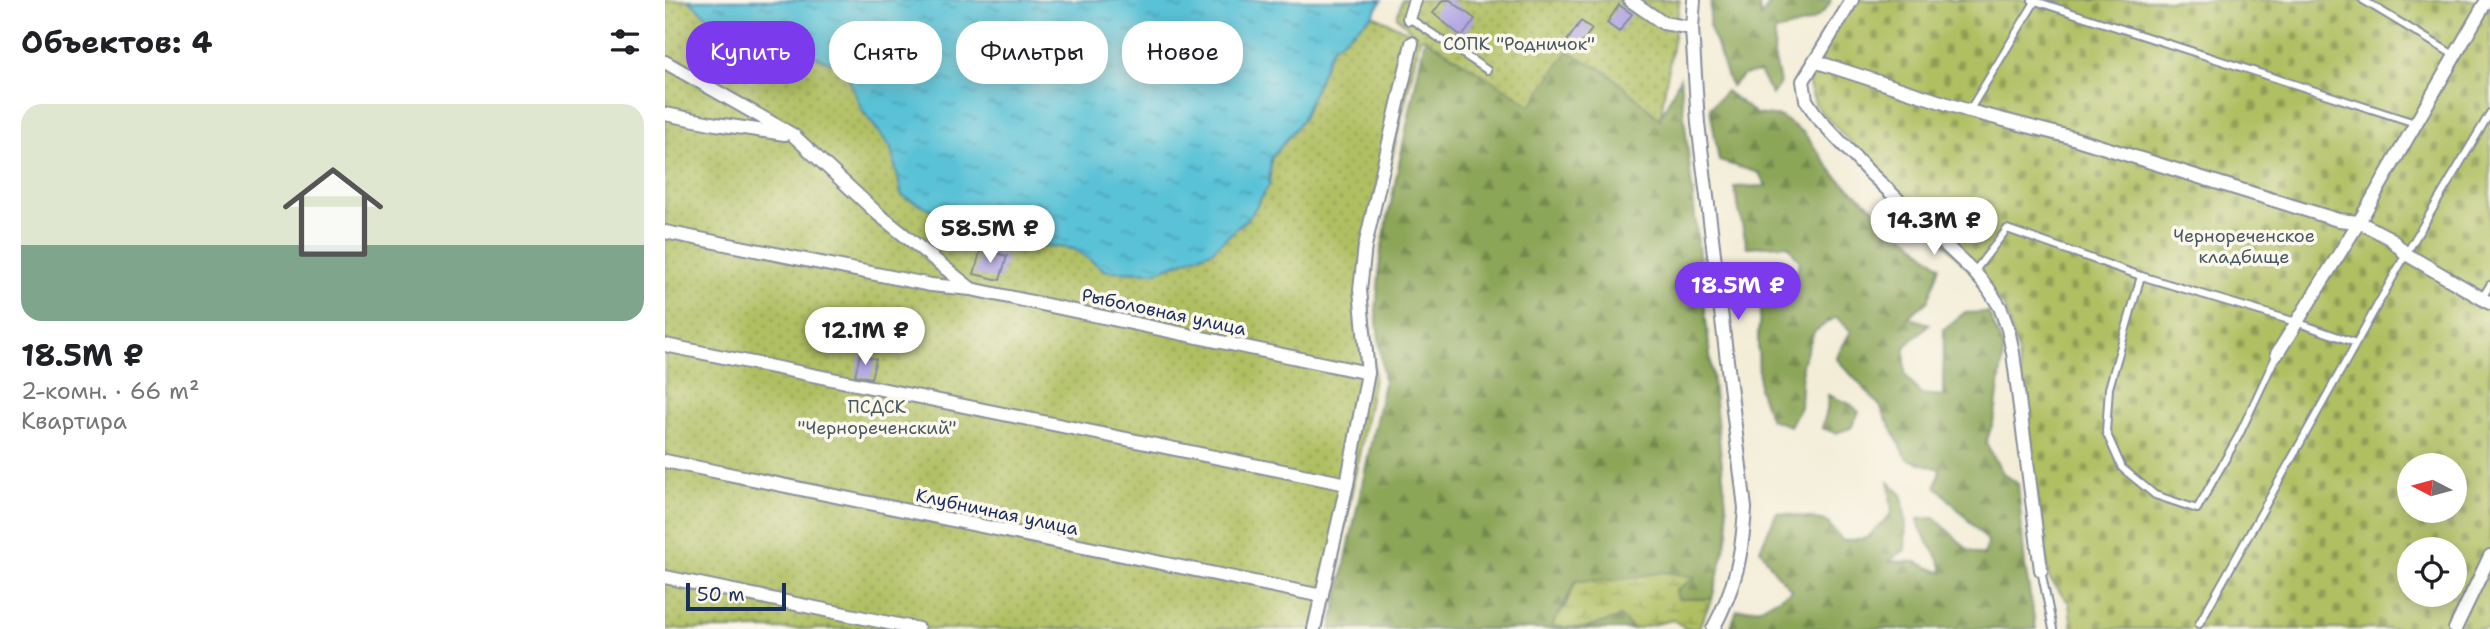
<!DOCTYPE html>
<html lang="ru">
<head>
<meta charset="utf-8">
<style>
	:root { --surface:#fff; --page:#f6f6f6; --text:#202124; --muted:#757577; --accent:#7c3aed }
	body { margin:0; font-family:"Shantell Sans",sans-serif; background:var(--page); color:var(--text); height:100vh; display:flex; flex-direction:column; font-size:26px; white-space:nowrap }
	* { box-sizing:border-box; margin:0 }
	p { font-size:23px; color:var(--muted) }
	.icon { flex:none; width:38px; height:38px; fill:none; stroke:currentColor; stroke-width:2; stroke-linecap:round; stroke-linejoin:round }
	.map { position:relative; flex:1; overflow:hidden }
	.side { display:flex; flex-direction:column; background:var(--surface); width:665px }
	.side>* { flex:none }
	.banner { position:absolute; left:21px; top:21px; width:665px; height:63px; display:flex; gap:14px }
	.needle { width:46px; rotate:276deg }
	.tools { position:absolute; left:1732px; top:453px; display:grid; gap:14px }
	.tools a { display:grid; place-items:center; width:70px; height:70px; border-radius:50%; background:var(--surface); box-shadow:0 4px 18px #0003; font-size:35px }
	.scale { position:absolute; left:21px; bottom:18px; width:100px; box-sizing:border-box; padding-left:7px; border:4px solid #1b2f5e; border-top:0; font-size:19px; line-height:24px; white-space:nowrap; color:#1b2f5e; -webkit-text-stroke:5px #fbf7ec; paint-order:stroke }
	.price { position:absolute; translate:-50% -60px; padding:0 16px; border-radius:24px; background:#fff; color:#222; font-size:23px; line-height:46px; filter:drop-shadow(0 2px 4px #0008) }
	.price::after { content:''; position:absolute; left:50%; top:42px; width:21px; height:16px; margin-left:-10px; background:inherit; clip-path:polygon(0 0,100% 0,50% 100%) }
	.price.selected { background:var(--accent); color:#fff }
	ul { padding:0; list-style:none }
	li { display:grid; align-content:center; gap:14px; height:371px; padding:0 21px }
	li span { display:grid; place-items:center; height:217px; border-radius:21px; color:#555 }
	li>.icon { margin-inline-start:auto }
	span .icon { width:126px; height:126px; fill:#fffc; stroke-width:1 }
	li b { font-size:30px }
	h2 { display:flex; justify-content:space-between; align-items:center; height:84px; padding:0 21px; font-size:30px }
	.pill { padding:0 24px; border-radius:28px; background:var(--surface); box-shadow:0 4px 18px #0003; font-size:24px; line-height:63px }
	.pill.selected { background:var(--accent); color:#fff }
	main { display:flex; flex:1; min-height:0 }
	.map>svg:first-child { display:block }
</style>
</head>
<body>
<main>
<section class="side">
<h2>Объектов: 4<svg class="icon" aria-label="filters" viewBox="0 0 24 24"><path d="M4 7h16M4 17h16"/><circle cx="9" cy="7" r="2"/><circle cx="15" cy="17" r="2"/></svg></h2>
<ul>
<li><span style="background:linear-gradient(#dfe7d0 65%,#7fa58c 0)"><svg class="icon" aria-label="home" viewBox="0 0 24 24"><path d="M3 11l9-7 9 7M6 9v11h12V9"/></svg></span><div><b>18.5M ₽</b><p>2-комн. · 66 m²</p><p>Квартира</p></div></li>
</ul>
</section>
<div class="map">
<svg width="1825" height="629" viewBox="0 0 1825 629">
	<defs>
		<pattern id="forest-firs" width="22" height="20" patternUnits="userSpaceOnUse" patternTransform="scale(1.75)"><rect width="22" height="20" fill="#8ca658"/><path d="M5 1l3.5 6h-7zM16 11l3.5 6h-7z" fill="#72884c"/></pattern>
		<pattern id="wetland-marsh" width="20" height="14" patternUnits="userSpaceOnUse" patternTransform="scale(1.75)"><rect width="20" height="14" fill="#b0bf62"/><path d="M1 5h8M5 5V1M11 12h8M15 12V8" fill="none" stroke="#8e9c54"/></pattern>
		<pattern id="cemetery-stones" width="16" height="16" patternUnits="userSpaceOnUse" patternTransform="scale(1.75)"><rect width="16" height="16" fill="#b0bf62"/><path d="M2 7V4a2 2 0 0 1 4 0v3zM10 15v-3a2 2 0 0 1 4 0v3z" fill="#8e9c54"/></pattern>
		<pattern id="park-dots" width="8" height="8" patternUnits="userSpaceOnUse" patternTransform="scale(1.75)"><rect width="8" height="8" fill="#b0bf62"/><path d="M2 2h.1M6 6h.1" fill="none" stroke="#8e9c54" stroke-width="1.8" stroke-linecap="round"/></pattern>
		<pattern id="water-ripples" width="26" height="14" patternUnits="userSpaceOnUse" patternTransform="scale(1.75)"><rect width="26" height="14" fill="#5ac2d7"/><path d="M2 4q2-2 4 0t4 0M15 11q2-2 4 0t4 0" fill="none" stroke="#4a9eb2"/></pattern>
	</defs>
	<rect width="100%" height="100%" fill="#fbf7ec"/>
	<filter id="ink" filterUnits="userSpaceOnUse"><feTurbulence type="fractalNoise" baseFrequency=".0143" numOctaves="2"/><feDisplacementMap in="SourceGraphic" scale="14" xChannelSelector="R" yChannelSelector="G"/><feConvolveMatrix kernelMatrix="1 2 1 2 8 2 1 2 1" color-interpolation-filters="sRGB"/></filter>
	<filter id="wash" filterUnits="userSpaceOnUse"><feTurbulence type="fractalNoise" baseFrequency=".00686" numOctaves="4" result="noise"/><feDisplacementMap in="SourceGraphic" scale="28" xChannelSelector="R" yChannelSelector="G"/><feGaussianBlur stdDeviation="1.57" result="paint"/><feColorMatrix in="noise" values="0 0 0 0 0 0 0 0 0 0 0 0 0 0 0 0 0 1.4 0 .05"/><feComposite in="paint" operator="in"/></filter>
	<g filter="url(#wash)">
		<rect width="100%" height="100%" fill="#f3edd7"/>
		<!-- forest -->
		<g fill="url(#forest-firs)" stroke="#546a5b" stroke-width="2">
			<path d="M1046,0H1093L1096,17L1107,0H1166C1158,22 1130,27 1110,31L1109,55L1115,83L1107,95L1094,72L1079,75L1066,86L1044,25Z"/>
			<path d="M760,38L818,75L903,51L943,73L995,118L1015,78L1064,531L1047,599H1008L1011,591L1029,577L911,582L887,626L920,628L956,617L969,629H666L719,383L711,312L716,251Z"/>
			<path d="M1061,91L1091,114L1116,117L1139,133L1171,176L1275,266L1263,301L1243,317L1264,324L1240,347V374L1255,394L1278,396L1279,329L1299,313L1323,312L1339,349L1330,416L1321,443L1338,473L1353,484L1360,566L1371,629H1065L1072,610L1096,608L1127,590L1110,572L1095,549L1112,512L1161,521L1178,541L1202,538L1227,513L1224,482L1237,495L1241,525L1240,550L1224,561L1251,562L1278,573C1275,550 1256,542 1253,519L1270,518L1303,550L1319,556L1323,541L1271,486L1275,469L1242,459L1215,406L1171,358L1186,331L1171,317L1149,332L1137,365L1135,407L1125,426L1105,419L1094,388L1093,336L1097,293L1124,291L1135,262L1123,245L1082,247L1069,187L1101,186L1094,173L1054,161L1045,108Z"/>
			<path d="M1163,395L1185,404L1194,412L1186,428L1171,433L1157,428L1162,410Z"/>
		</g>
		<!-- wetland -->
		<path fill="url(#wetland-marsh)" stroke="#667760" stroke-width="2" d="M998,572L1030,577L1011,591L1013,599H1047L1033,629H1019V627L1008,620L969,629L955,617L920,628L886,626L901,604L911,581L951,580Z"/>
		<!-- cemetery -->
		<path fill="url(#cemetery-stones)" stroke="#667760" stroke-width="2" fill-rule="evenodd" d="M1182,0H1825V629H1407L1404,603L1384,578L1352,350L1339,307L1151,106L1143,82ZM1745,466H1790V511H1745ZM1745,550H1790V595H1745Z"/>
		<!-- park -->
		<path fill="url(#park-dots)" stroke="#667760" stroke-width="2" d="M0,0H23L35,8L68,44H115L179,66L197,110L226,148L237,196L311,230L376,245L409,249L441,271L490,272L547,251L604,185L606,159L637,120L667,48L708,15L752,36L732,17L737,0H1015L995,119L943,73L903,51L866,105L760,38H755L713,218L703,274V318L710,373L660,629H0Z"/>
		<!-- water -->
		<path fill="url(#water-ripples)" stroke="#3a789a" stroke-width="2" d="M23,0H717L708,15L667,48L637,120L606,159L604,185L586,215L547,251L490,272L441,271L409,249L376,245L311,230L237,196L226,148L197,110L179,67L115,44H68L55,27Z"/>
		<g id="blocks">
			<!-- building -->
			<g fill="#b0a3e3">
				<path d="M778,0H785L810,19L797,37L768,13Z"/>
				<path d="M954,5L967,14L954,32L942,23Z"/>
				<path d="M916,21L927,29L913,48L902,41Z"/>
				<path d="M316,249L342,256L335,280L309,274Z"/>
				<path d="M195,355L211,359L206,378L190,375Z"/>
			</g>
		</g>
	</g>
	<g filter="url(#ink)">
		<use href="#blocks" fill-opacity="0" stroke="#878e9a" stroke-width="2"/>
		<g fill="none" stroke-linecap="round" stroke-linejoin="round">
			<!-- lane casing -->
			<g stroke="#878e9a" stroke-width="10">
				<g id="lane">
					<path d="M1367,0L1750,123"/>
					<path d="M1698,0L1789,55"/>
					<path d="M744,18L822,70"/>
					<path d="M1304,111L1371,0"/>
					<path d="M1309,272L1342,229L1476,276L1631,322L1691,343"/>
					<path d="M1476,276L1444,388L1441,432L1457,468L1490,495L1532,509L1574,435L1612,354"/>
					<path d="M1817,298L1825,285"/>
					<path d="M1376,570L1388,629"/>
					<path d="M1534,624L1741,254L1825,113"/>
				</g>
			</g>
			<!-- street casing -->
			<g stroke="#878e9a" stroke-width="16">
				<g id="street">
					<path d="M965,0L998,23L1027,28"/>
					<path d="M1029,0L1027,28L1033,123L1080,508C1077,557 1071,585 1048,629"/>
					<path d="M1187,0L1138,81L1141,100L1153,118L1203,171L1309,272L1323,288L1335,307L1343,329L1348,353L1376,570"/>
					<path d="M744,18L750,0"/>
					<path d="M1149,61L1304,111L1405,137L1673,220L1694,222L1725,238L1741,254L1825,303"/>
					<path d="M0,62L128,135L213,214L305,288"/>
					<path d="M0,114L51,124L120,134"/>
					<path d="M0,232L266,285L306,289L703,373"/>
					<path d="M0,345L682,484"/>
					<path d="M1612,354L1694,222L1822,0"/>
					<path d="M0,461L657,596"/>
					<path d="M0,577L253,629"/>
					<path d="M649,629L682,484L703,373L695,290L700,246L747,43"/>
					<path d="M1790,629L1825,556"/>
				</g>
			</g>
			<!-- lane -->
			<use href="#lane" stroke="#fff" stroke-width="6"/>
			<!-- street -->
			<use href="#street" stroke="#fff" stroke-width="12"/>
		</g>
	</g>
	<g text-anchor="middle" stroke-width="7" stroke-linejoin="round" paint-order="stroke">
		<!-- park labels -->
		<g font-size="18" fill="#485a5f" stroke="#fbf7ec">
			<text x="854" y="50">СОПК "Родничок"</text>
			<text x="1579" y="242">Чернореченское<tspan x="1579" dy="21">кладбище</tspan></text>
			<text x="212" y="413">ПСДСК<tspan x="212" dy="21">"Чернореченский"</tspan></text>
		</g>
		<!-- street labels -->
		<g font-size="18" fill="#1b2f5e" stroke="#fbf7ec">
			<text transform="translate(499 312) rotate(12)" y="6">Рыболовная улица</text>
			<text transform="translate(332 512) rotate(12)" y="6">Клубничная улица</text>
		</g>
	</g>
</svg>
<div class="tools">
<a><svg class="needle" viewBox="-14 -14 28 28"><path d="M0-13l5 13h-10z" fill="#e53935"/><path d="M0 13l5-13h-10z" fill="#757577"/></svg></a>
<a><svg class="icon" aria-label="locate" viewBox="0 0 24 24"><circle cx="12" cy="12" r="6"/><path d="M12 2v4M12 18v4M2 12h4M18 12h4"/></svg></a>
</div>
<div class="scale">50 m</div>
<b class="price" style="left:1269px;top:257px">14.3M ₽</b>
<b class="price" style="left:325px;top:265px">58.5M ₽</b>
<b class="price selected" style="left:1073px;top:322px">18.5M ₽</b>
<b class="price" style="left:200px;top:367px">12.1M ₽</b>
<div class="banner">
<a class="pill selected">Купить</a>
<a class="pill">Снять</a>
<a class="pill">Фильтры</a>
<a class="pill">Новое</a>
</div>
</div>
</main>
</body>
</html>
